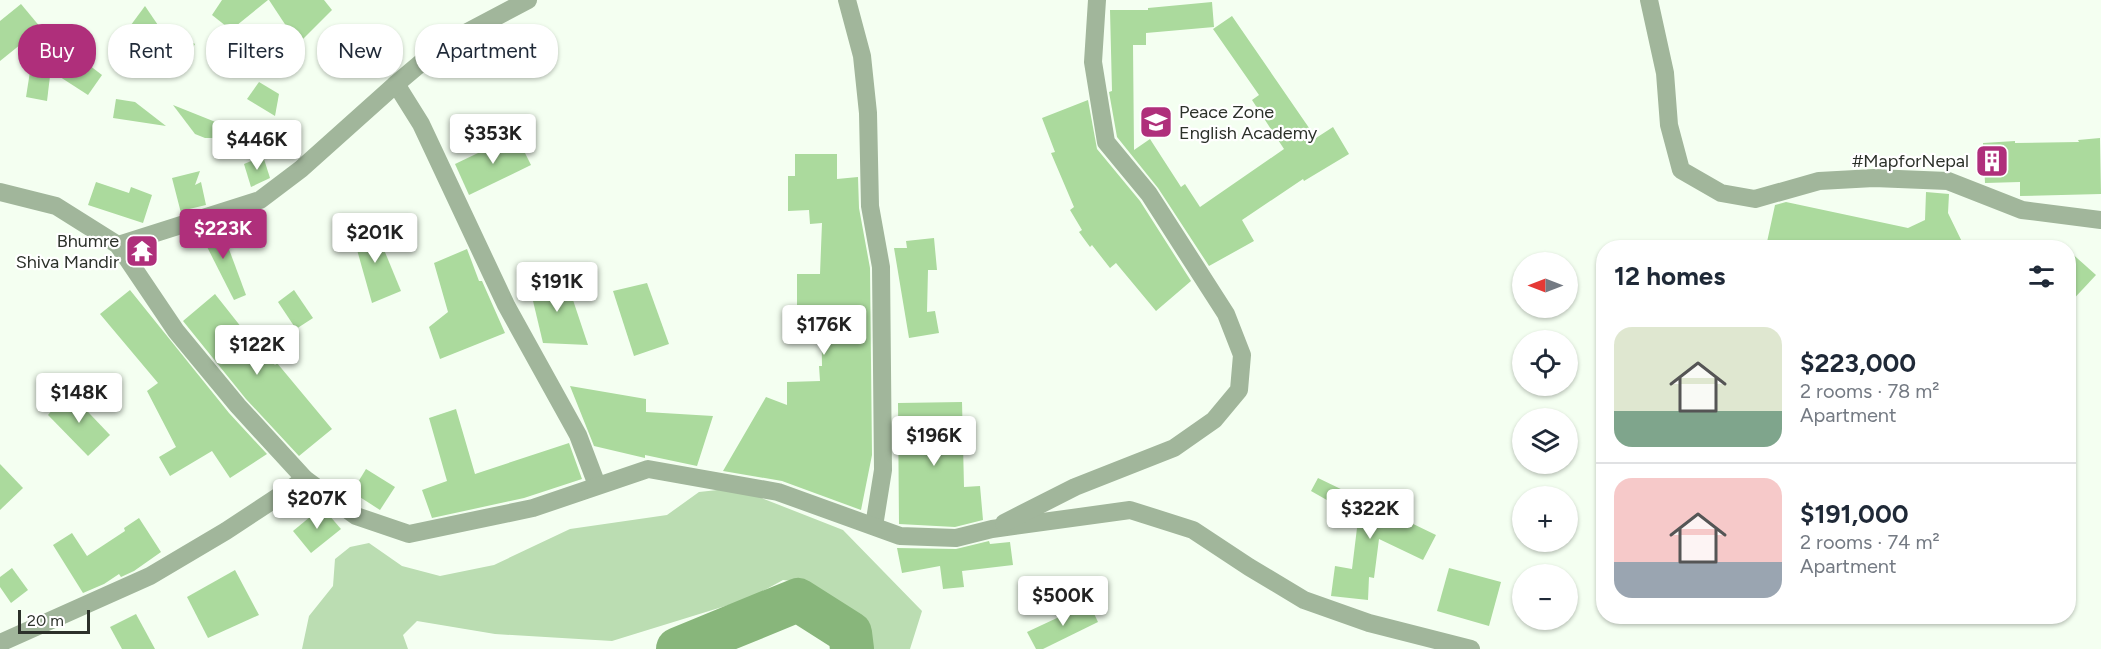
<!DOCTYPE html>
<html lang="en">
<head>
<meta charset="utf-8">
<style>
	:root { --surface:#fff; --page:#f6f6f7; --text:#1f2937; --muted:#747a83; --line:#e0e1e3; --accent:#af2f7b }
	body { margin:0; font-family:Figtree,sans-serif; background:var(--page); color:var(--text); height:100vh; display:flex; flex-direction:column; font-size:22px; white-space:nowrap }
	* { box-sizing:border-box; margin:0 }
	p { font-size:20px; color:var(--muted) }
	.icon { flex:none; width:33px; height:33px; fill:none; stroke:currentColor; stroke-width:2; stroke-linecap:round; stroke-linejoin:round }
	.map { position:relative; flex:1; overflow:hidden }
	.side { position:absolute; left:1596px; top:240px; width:480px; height:384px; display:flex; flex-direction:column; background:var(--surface); border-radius:24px; box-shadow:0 2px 4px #0004 }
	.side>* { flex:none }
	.banner { position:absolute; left:18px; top:24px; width:570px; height:54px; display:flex; gap:12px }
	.needle { width:39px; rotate:270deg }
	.buttons { position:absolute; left:1512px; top:252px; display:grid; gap:12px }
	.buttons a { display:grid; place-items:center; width:66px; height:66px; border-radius:50%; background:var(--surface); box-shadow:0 2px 4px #0004; font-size:30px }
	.scale { position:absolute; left:18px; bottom:15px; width:72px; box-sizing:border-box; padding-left:6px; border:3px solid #2c312a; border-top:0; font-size:16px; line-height:21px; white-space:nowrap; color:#2c312a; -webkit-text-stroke:4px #fff; paint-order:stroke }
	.price { position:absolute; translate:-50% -51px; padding:0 14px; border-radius:6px; background:#fff; color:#222; font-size:20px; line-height:39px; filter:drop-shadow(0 2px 3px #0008) }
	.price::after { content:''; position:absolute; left:50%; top:36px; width:18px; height:14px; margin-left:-9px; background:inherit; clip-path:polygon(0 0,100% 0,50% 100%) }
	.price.active { background:var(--accent); color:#fff }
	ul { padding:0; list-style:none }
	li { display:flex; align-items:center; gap:18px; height:150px; padding:0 18px }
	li+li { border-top:2px solid var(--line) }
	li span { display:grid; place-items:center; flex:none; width:168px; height:120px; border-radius:18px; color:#555 }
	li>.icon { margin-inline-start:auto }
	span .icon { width:72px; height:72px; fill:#fffc; stroke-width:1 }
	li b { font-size:26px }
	h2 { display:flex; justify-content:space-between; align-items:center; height:72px; padding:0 18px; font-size:26px }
	.pill { padding:0 21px; border-radius:24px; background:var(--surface); box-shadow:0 2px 4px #0004; font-size:21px; line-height:54px }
	.pill.active { background:var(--accent); color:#fff }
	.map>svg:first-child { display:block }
</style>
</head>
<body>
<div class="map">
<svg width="2101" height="649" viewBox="0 0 2101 649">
	<rect width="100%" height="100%" fill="#f4fff1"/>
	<!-- green -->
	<path fill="#bbddb2" d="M736,488L843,530L922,611L910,649H871L850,617L802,582L783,580L748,599L612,641L495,634L417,621L403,635L408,649H302L309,616L333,586L335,559L350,547L369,543L402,566L440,576L494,565L570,529L667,515L699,492Z"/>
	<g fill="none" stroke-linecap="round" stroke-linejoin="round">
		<!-- river -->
		<path stroke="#88b67b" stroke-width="44" d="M678,649L798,600L850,633L852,649"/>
	</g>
	<!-- building -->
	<g fill="#abda9d">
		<path d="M222,0H268L231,30L212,15Z"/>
		<path d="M269,0H324L332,10L298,44Z"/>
		<path d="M1212,2L1214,27L1146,33V45H1133L1134,150L1150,139L1181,187L1185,184L1200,207L1284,149L1252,100L1259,95L1213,29L1232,16L1316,138L1333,127L1349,154L1304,181L1303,179L1242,220L1254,241L1209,266L1158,188L1117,137L1109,92L1112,91L1110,10H1148V8Z"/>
		<path d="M21,4L41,28L0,61V21Z"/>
		<path d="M145,6L164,34L138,58L124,40L125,33Z"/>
		<path d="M170,29L195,44L185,62L155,43Z"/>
		<path d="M76,55L102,75L88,95L57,75Z"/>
		<path d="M31,65L51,68L47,101L26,97Z"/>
		<path d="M259,82L279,94L275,116L247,99Z"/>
		<path d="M116,99L135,102L166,126L113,118Z"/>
		<path d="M1088,100L1097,149L1140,201L1191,281L1156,311L1116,263L1110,268L1092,245L1090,247L1079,232L1082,230L1070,210L1074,207L1051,153L1055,152L1042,118Z"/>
		<path d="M173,105L218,123L213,138H205L195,134Z"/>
		<path d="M516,135L531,165L469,195L455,164Z"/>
		<path d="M2100,138L2101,194L2020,196V182L1985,183L1983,143L2015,141V143L2079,142L2078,140Z"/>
		<path d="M795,154H837V179L858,177L859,208L870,268L872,455L861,510L782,481L723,471L766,397L787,405V382L820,381L819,366H822L821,306L797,307V274H820L822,223L810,224L809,210L788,211V176H795Z"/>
		<path d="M263,156L270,178L251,187L244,164Z"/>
		<path d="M200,171L195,185L201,182L206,205L185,210L181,213L172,178Z"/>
		<path d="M96,182L129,193L131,187L152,195L143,223L88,205Z"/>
		<path d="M1926,192L1949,194L1948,213L1965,248H1793L1767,242L1775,205L1786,202L1908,228L1925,220Z"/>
		<path d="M373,223L401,291L372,303L352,232Z"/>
		<path d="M220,225L246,295L234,300L199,231Z"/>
		<path d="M934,238L937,270H928L927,312L935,311L939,333L909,338L894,248H907L906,241Z"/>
		<path d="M467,249L479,281H482L505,333L440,359L429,327L448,312L434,263Z"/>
		<path d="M2068,250L2096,275L2068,305Z"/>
		<path d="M566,279L588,345L543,343L528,280Z"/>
		<path d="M647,283L669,344L634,356L613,291Z"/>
		<path d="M130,290L229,413L267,454L230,478L212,451L170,476L159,457L176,447L147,391L158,383L100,314Z"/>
		<path d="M294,290L313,318L296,329L278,302Z"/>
		<path d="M215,294L253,342L254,340L275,365L277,363L332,429L299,456L246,399L183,321Z"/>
		<path d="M570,386L646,399V412L713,416L697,466L645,455V458L594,446Z"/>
		<path d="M68,391L110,435L88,456L48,415Z"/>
		<path d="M962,402L964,487L980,486L983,520L955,527L899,524L898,403Z"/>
		<path d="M456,409L475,474L569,443L582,479L524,498L432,518L422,490L447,481L429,418Z"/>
		<path d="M0,464L23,488L0,510Z"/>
		<path d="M366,469L395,487L380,510L352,492Z"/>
		<path d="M1318,478L1436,535L1423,560L1379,539L1374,578L1369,577L1368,600L1331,596L1335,566L1352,569L1357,528L1351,525L1355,516L1311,491Z"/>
		<path d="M322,507L341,529L311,553L293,531Z"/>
		<path d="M139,518L161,552L134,571L121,577L119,574L104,584L83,593L53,545L72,533L87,556L125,531L124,528Z"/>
		<path d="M989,541L990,544L1010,542L1013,565L962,571L964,587L943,589L940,566L902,573L897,548L956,549Z"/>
		<path d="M12,568L28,590L11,603L0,587V577Z"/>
		<path d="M1449,568L1501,582L1489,626L1437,611Z"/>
		<path d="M235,570L259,615L208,638L187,597Z"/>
		<path d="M1089,603L1098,622L1043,649H1036L1027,632Z"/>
		<path d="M136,614L155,649H122L110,627Z"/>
	</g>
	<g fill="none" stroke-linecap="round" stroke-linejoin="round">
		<!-- street -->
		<g stroke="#a1b69b" stroke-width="18">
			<path d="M847,0L862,56L868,113L870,206L881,267L883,470L874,526"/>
			<path d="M1649,0L1665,73L1669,125L1681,170L1721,193L1755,199L1819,181L1874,178L1948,181L2022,210L2101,220"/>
			<path d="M396,84L421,124L506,305L578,435L597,485"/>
			<path d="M0,192L56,206L118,245L176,331L238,406L305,479L356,516L409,534L533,508L648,469L778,492L900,536L956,538L992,529L1130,510L1193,530L1249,567L1304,600L1369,623L1471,649"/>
			<path d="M118,245L260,200L301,169L396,84L441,46L528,0"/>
			<path d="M1004,523L1075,487L1174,448L1214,420L1239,390L1242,355L1226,314L1149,194L1106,142L1093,62L1097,0"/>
			<path d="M0,643L150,576L226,531L305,479"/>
		</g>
	</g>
	<!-- icons -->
	<defs>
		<g id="school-square" transform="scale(1.725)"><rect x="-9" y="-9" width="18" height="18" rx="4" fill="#af2f7b" stroke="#fff"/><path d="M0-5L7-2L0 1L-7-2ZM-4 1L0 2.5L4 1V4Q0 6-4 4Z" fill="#fff"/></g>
		<g id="building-square" transform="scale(1.725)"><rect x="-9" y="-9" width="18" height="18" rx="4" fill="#af2f7b" stroke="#fff"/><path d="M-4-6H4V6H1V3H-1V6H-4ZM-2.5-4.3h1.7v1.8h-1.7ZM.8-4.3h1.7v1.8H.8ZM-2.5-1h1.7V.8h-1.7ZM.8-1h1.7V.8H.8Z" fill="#fff"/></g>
		<g id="temple-square" transform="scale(1.725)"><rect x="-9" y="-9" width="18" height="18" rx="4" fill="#af2f7b" stroke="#fff"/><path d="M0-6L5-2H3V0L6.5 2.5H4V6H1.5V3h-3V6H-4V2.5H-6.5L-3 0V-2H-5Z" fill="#fff"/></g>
	</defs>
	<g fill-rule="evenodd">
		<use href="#school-square" x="1156" y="122"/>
		<use href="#building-square" x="1992" y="161"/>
		<use href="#temple-square" x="142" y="251"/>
	</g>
	<g text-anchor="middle" stroke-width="4.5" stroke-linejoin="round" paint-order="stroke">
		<!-- poi labels -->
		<g font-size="18" fill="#2c312a" stroke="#fff" text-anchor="end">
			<text x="1179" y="118" text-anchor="start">Peace Zone<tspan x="1179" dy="21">English Academy</tspan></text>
			<text x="1969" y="167">#MapforNepal</text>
			<text x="119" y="247">Bhumre<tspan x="119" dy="21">Shiva Mandir</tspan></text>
		</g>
	</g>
</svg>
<div class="buttons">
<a><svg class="needle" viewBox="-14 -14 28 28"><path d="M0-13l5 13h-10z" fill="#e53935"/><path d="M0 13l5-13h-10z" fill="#747a83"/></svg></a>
<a><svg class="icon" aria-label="locate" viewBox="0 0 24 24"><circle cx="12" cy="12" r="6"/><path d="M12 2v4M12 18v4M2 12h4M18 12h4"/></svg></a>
<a><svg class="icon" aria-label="layers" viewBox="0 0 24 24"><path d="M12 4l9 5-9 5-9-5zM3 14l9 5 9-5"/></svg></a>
<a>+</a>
<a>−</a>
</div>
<div class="scale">20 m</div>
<b class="price" style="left:493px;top:165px">$353K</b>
<b class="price" style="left:257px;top:171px">$446K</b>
<b class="price active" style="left:223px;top:260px">$223K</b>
<b class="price" style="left:375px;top:264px">$201K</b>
<b class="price" style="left:557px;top:313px">$191K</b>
<b class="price" style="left:824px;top:356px">$176K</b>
<b class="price" style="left:257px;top:376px">$122K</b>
<b class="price" style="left:79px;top:424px">$148K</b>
<b class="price" style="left:934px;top:467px">$196K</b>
<b class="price" style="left:317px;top:530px">$207K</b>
<b class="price" style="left:1370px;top:540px">$322K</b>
<b class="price" style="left:1063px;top:627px">$500K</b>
<div class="banner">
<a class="pill active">Buy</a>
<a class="pill">Rent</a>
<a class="pill">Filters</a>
<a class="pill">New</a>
<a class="pill">Apartment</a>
</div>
<section class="side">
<h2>12 homes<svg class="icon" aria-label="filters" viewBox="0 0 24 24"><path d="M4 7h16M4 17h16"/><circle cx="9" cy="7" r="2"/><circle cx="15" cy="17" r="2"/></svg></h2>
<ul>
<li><span style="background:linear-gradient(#dfe7d0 70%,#7fa58c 0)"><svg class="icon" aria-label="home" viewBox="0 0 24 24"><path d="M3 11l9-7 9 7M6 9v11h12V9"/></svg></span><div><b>$223,000</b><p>2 rooms · 78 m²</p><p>Apartment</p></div></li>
<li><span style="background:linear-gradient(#f6c9c9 70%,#9aa5b1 0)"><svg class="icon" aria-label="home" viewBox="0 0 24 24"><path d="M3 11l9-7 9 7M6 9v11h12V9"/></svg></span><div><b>$191,000</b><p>2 rooms · 74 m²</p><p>Apartment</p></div></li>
</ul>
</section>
</div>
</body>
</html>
